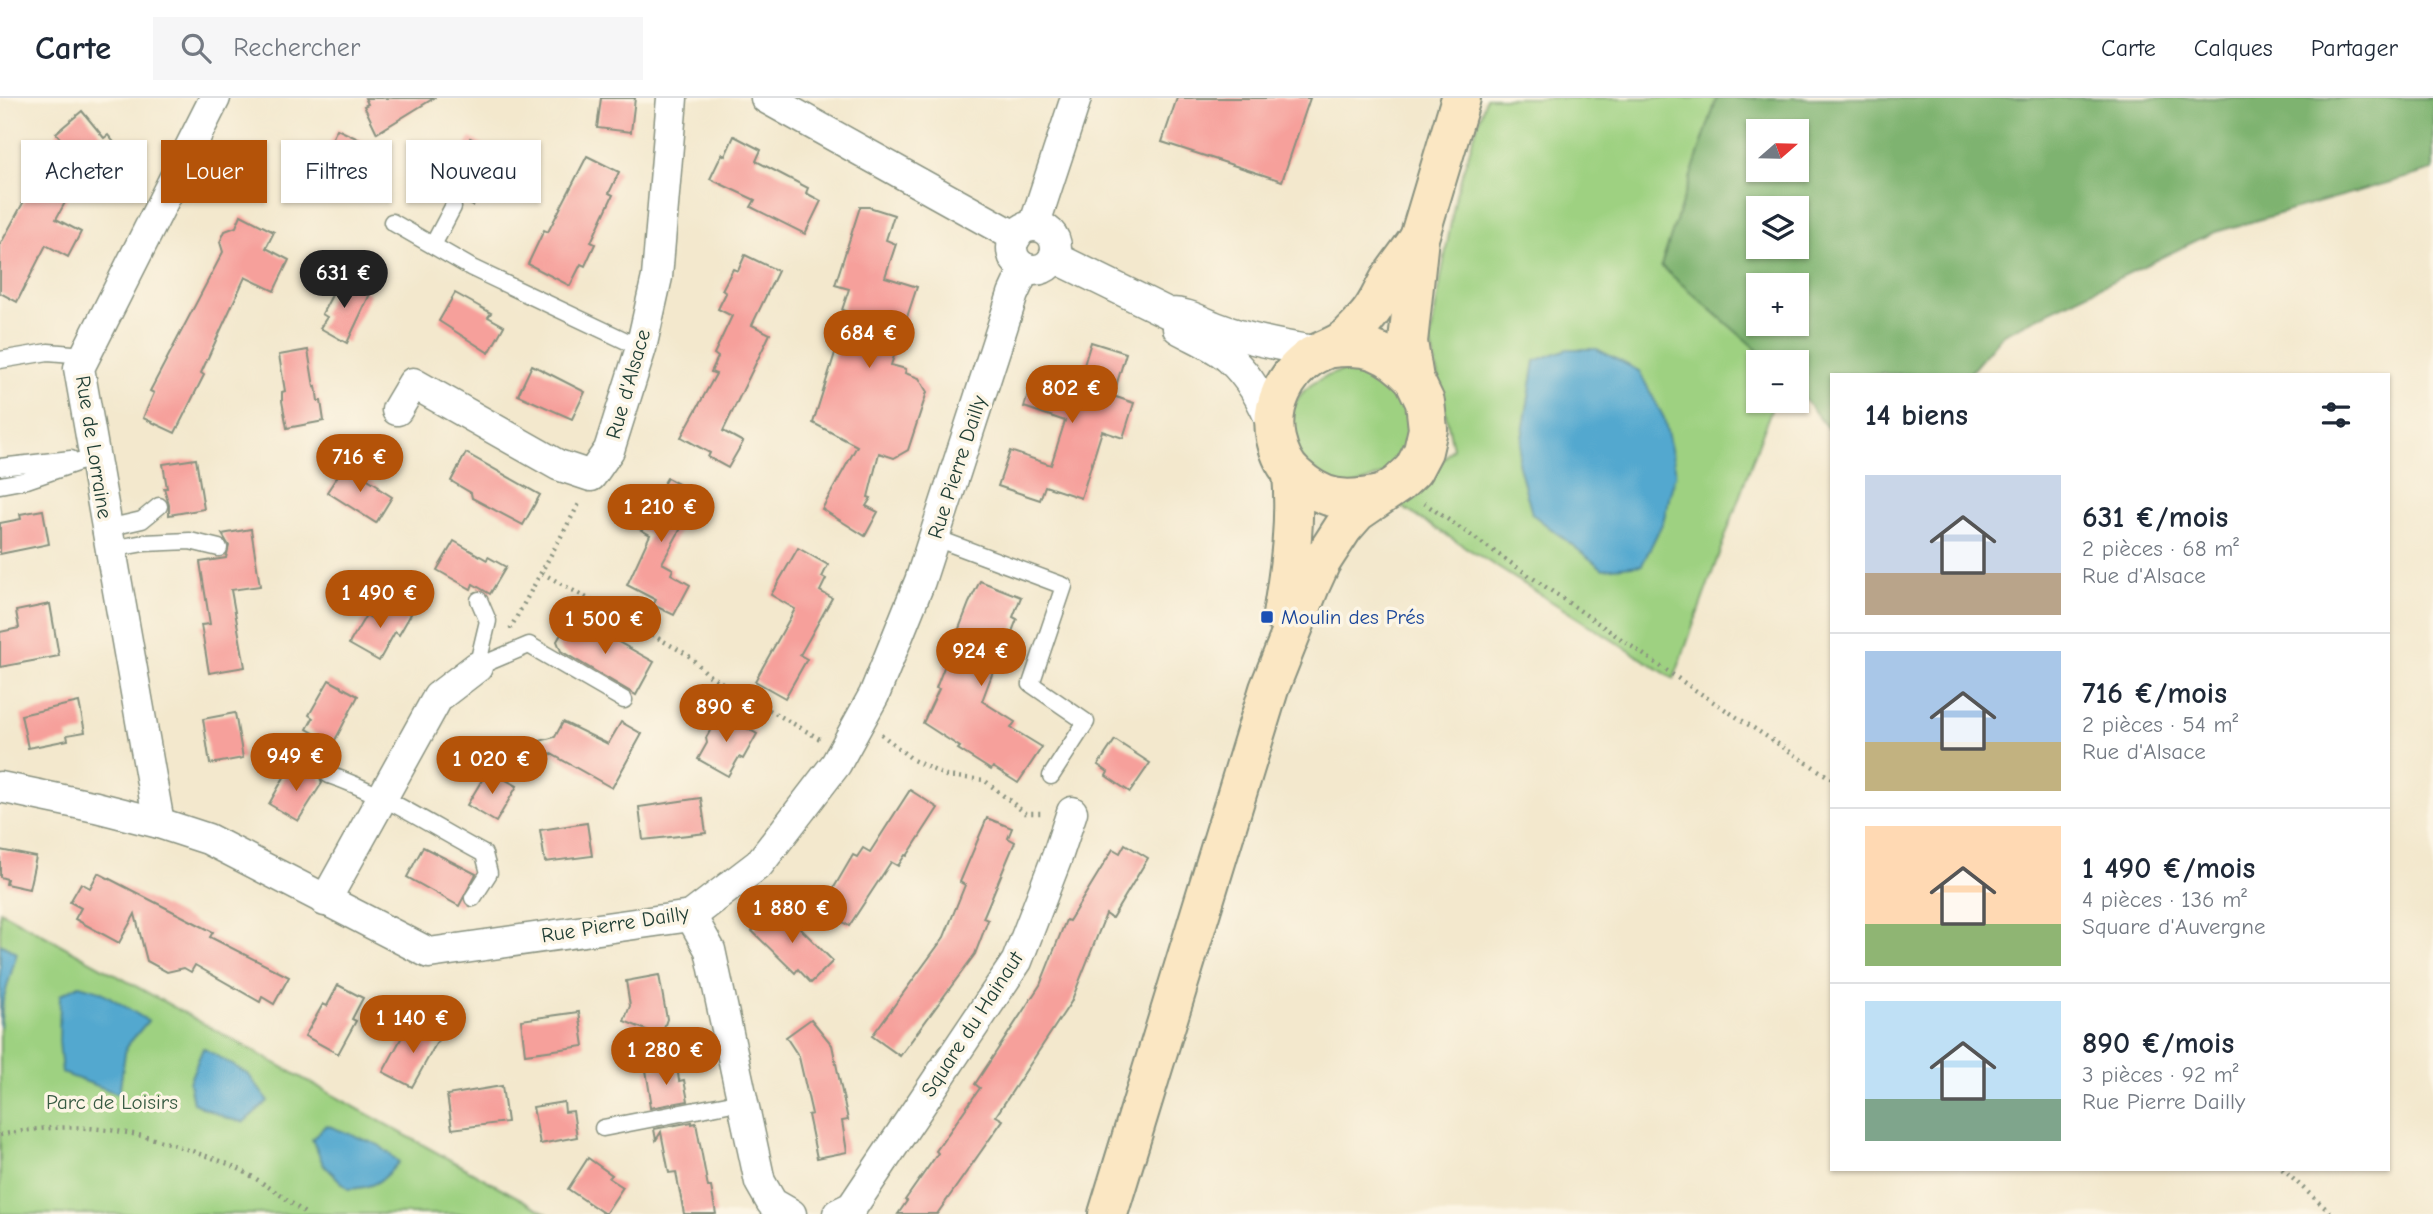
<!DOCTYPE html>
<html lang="fr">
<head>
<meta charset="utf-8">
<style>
	:root { --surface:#fff; --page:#f6f6f7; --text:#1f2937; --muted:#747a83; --line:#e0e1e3; --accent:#b45309 }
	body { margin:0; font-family:"Comic Neue",sans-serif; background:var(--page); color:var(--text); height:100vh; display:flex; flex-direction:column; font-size:26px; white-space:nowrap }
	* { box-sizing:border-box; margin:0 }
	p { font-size:23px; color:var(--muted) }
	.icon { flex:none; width:38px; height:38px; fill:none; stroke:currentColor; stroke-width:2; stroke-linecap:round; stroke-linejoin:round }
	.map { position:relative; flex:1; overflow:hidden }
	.panel { position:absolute; left:1830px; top:275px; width:560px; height:798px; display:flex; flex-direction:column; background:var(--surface); border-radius:0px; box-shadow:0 2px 5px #0004 }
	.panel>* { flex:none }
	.guide { position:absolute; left:21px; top:42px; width:665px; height:63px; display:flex; gap:14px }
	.needle { width:46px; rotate:70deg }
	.fabs { position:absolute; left:1746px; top:21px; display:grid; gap:14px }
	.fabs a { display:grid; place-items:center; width:63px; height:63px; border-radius:0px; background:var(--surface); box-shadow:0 2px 5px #0004; font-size:35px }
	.price { position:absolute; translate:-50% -60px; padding:0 16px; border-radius:24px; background:var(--accent); color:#fff; font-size:23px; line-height:46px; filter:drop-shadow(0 2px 4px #0008) }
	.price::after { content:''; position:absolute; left:50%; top:42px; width:21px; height:16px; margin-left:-10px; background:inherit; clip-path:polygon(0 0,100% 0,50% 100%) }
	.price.selected { background:#222; color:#fff }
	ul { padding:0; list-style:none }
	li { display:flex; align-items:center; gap:21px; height:175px; padding:0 35px }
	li+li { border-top:2px solid var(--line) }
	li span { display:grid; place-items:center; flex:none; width:196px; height:140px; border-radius:0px; color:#555 }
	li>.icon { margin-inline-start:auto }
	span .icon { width:84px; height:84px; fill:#fffc; stroke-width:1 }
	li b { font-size:30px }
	h2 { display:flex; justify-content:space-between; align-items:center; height:84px; padding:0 35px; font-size:30px }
	.tag { padding:0 24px; border-radius:0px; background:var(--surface); box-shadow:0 2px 5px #0004; font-size:24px; line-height:63px }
	.tag.selected { background:var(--accent); color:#fff }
	header { display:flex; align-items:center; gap:42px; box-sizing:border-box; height:98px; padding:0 35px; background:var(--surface); border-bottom:2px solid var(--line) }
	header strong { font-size:33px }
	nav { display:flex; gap:38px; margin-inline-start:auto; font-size:24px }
	.search { width:490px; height:63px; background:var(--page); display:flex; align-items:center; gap:18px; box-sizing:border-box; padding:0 24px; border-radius:0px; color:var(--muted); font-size:26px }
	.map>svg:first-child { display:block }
</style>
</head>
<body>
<header>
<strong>Carte</strong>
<div class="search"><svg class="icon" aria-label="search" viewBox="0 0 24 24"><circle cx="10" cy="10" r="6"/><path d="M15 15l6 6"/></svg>Rechercher</div>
<nav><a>Carte</a><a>Calques</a><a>Partager</a></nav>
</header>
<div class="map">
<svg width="2433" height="1116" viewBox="0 0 2433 1116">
	<rect width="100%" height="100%" fill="#fcf5e5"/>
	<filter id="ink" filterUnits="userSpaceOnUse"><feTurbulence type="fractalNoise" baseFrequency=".0143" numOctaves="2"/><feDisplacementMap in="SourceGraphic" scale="14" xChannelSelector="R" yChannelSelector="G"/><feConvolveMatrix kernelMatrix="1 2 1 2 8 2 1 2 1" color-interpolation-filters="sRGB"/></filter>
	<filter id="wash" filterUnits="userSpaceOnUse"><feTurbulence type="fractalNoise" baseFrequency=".00686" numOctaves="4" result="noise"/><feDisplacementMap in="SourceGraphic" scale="28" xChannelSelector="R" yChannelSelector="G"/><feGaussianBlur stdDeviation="1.57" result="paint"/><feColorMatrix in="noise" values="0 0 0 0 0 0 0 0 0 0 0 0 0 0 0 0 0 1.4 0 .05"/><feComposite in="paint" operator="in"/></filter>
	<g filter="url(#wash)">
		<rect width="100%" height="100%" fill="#f3e8cd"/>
		<!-- green -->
		<g fill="#9ed181" stroke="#5e875a" stroke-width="2">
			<path d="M1486,0H1717L1661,168L1771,264H1759V303H1774L1674,581L1402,409L1453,350L1430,242L1456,96Z"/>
			<path d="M1354,271C1383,277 1416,300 1411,335C1410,346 1401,360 1397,371L1344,392L1297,360C1295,349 1292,338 1291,327C1289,292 1325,274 1354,271Z"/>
			<path d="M0,813L548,1116H0Z"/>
		</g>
		<!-- forest -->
		<path fill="#7eb36f" stroke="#4e7852" stroke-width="2" fill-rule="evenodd" d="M1717,0H2433V72L2212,135L2003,236L1969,276H1832V336L1797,292V264H1771L1661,168ZM1759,33H1797V72H1759ZM1759,110H1797V149H1759ZM1759,187H1797V226H1759Z"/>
		<!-- water -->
		<g fill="#53a8cf" stroke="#397282" stroke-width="2">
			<path d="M1567,251H1597L1639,273L1664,320L1676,374L1663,424L1642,467L1603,471L1532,416L1518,364L1535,263Z"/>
			<path d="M0,846L17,855L3,903L0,929Z"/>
			<path d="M79,887L100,893L148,923L126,949L119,996L62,975L59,943L60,897Z"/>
			<path d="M203,950L248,976L268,1003L244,1024L229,1021L193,1005L189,984Z"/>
			<path d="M326,1027L379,1047L399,1064C381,1084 374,1090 348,1091L323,1066L312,1041Z"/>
		</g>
		<g id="blocks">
			<!-- building -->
			<g fill="#f6a09b">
				<path d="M365,0H434L377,35L364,8L368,6Z"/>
				<path d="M601,0H635L631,34L597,30Z"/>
				<path d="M1177,0H1310L1282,83L1162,44Z"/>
				<path d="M82,13L104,40L108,37L123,55L97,76L87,64L84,70L56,35Z"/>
				<path d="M337,31L373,48L380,83L352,92L351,87L329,95L301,81L319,75L315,61L323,59Z"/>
				<path d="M734,38L761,52L756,63L808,90L806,95L821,103L805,136L751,109L755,102L710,81L722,56L725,58Z"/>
				<path d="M470,40L499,54L473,108L444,94Z"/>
				<path d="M587,58L619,74L609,95L613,97L591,144L595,146L585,168L581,166L570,188L528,166L544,132L548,134Z"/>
				<path d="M36,81L68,99L56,121L81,134L68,159L46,147L17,204L0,195V147Z"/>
				<path d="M860,109H869L894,117L886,142L896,146L885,179L917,189L891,267L906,271L905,275L919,280L927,294L908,352L894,360L879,355L868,399L871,400L866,408L878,414L865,438L822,411L857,348L813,325L848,214L842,212L849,191L835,187Z"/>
				<path d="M241,117L274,134L266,150L289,162L274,193L245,179L201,275L204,277L175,335L143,320L154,295L150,293L223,154L220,144L225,133L236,129Z"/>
				<path d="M745,157L778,173L752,227L770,236L723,333L743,344L728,370L708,359L710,355L681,339L716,276L711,274L718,259L714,256L732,218L718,211L726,195L722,192L733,171L738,173Z"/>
				<path d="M341,180L370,196L347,245L320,230L327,219L322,216Z"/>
				<path d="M455,195L491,215L488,219L504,228L489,255L439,223Z"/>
				<path d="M1091,244L1126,255L1113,298L1134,305L1123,340L1102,333L1081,400L1045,388L1040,402L998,388L1010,353L1051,367L1065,323L1024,309L1035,274L1078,287Z"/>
				<path d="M308,252L314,289L316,288L318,303H321L324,323L287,330L282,303V294L285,293L279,257Z"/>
				<path d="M532,267L585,294L572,321L518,297Z"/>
				<path d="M466,355L540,397L523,427L472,400L471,395L451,383Z"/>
				<path d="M196,361L204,411L169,417V407L164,390H167L163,366Z"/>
				<path d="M345,367L379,388L378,390L392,399L376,425L327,394Z"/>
				<path d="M667,380L699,397L662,465L673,471L671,476L690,487L674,517L653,507L656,502L627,487L650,437L627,424L641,397L653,403Z"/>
				<path d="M43,412L49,446L0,456V425L21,421L20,416Z"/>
				<path d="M251,431L260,488L231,492L245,569L209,575L201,527L210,526L200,464L226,460L229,448L222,436Z"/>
				<path d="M454,443L487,462L488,459L506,469L490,496L473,486L471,491L437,472Z"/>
				<path d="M798,450L828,467L822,479L826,481L820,493L832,500L800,557L807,561L785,600L755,583L795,511L771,497Z"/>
				<path d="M980,483L1021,499L1013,519L1017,521L1008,544L1005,542L982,603L1015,624L1011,630L1042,649L1018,685L993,669L991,672L958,651L960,649L923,625L939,591L936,590L969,505Z"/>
				<path d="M384,501L411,516L399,537L395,534L379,563L349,546L366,517L373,521Z"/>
				<path d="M50,506L59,558L0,569V534L19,530L16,513Z"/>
				<path d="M579,522L654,564L636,597L561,553L557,543L567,526Z"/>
				<path d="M329,582L358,598L333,646L307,631L313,620L309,617Z"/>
				<path d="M79,604L85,634L67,637L68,642L28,650L21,617Z"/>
				<path d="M235,615L243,660L210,666L203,621Z"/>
				<path d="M720,615L757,636L743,661L739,659L728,678L698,661L707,645L706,640Z"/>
				<path d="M563,624L608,646L621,624L642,636L612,690L532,645L555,639Z"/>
				<path d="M1115,642L1150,665L1130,694L1106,678L1108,674L1098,667Z"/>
				<path d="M302,667L319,677L322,685L298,723L269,706L287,674L295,679Z"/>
				<path d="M488,672L517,688L496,724L467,707Z"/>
				<path d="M910,692L938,710L907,758L905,757L898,768L891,764L849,828L822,810L853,757L857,759L863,750L870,754Z"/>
				<path d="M701,700L706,735L643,742L639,709Z"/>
				<path d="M987,720L1012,730L1008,740L1015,744L983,820L988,822L975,856L900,958L872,938L944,839L965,787L960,784Z"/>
				<path d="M587,725L592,758L545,764L540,732Z"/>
				<path d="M1125,746L1148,760L1112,820L1106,816L1071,904L996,1018L1003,1022L937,1116H898L907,1103L905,1102L938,1055L936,1053L980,990L975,986L1040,887L1066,822L1069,823L1113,751L1120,755Z"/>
				<path d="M423,749L476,776L459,808L407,779Z"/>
				<path d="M0,752L36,759L29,791L6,786L7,781L0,779Z"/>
				<path d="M98,775L213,834L210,839L289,879L274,906L262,899L260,904L195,867L191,874L184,870L167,874L147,863L135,816L119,845L75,821L81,810L70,804L81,785L90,790Z"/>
				<path d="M778,808L833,863L811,885L798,871L795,875L752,833Z"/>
				<path d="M659,877L667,921L661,938L624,923L630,908L626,883Z"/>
				<path d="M338,887L363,900L352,921L356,923L338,956L305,938L323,906L327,908Z"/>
				<path d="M579,914L584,948L525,956L521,922Z"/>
				<path d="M811,921L832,947L848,1022L842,1023L847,1054L817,1060L808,1017L812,1016L799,959L786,939Z"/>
				<path d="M421,923L442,935L412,989L383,974L403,937L411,942Z"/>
				<path d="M677,967L679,983L684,982L688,1003L650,1010L649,1003H651L646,972Z"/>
				<path d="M502,988L507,1024L452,1031L447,997Z"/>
				<path d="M564,1004L565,1014L573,1013L577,1039L540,1046L533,1009Z"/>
				<path d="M692,1024V1026L696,1025L708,1089H711L716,1116H684L676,1074L669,1075L661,1034L656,1042L654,1031Z"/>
				<path d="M588,1060L612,1077L609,1080L623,1089L605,1116L568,1091Z"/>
			</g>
		</g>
	</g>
	<g filter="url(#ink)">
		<use href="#blocks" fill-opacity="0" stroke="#899280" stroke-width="2"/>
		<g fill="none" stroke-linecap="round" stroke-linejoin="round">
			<!-- service casing -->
			<g stroke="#899280" stroke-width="19">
				<g id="service">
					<path d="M392,124L472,170L641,250"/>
					<path d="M433,147L453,109"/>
					<path d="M0,262L48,254L85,257"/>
					<path d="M0,369L71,361"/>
					<path d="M0,387L27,382L94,359"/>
					<path d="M107,430L142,422L159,408"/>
					<path d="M933,439L1064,488L1031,586L1086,624L1051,678"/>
					<path d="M111,451L144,445L190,443L219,450"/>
					<path d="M477,569L529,547L624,602"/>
					<path d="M477,569L488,523L479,502"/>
					<path d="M329,677C383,695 433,729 484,756L489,775L473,800"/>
					<path d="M603,1030L743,1003"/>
				</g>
			</g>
			<!-- minor casing -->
			<g stroke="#899280" stroke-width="33">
				<g id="minor">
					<path d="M766,0L1016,139"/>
					<path d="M1034,128L1076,0"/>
					<circle cx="1034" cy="150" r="22"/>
					<path d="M1054,159L1168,215C1185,214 1200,223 1215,229C1248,242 1287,249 1322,254"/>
					<path d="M1178,230C1195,240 1216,248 1230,261C1251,280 1264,305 1274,331"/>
					<path d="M397,312L413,285L558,367L591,378L609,352L641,250L657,179L672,0"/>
					<path d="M0,689L96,709L159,725L208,741L429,855L691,818L759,766L836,666L874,597L920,483L1013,196L1025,170"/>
					<path d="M159,725L79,270L215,0"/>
					<path d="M325,803L438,599L477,569"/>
					<path d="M691,818L710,852L760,1084L772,1105L791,1116"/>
					<path d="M838,1116L852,1109L1017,863L1057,759L1072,714"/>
				</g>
			</g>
			<!-- secondary casing -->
			<g stroke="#899280" stroke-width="42">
				<g id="secondary">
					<path d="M1331,250C1369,246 1387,253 1414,281"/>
					<path d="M1379,397C1345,404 1323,403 1296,378C1285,369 1279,354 1276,341C1269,309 1285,276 1312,258C1324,251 1338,248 1349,238C1355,232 1362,225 1367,219C1377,208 1382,194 1389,182C1398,169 1408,156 1417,143"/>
					<path d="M1282,517C1290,469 1296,424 1292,375"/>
					<path d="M1108,1116L1269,591L1310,488L1321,464L1343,430L1357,414L1398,386L1413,372L1423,353L1428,331L1425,304L1414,281L1408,244L1419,140L1461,0"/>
				</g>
			</g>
			<!-- path -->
			<g stroke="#899280" stroke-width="4.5" stroke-dasharray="2 5" stroke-linecap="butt">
				<path d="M1424,405L1692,590L1832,681"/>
				<path d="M542,475L688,557L710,578L820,641"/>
				<path d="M510,531L580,404"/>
				<path d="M881,636L913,662L946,678L984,682L1025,715H1044"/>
				<path d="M0,1037C72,1022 132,1030 200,1056C213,1060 227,1065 239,1071C263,1084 285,1100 306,1116"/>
				<path d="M2282,1071L2332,1116"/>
			</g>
			<!-- service -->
			<use href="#service" stroke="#fff" stroke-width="16"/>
			<!-- minor -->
			<use href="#minor" stroke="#fff" stroke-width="30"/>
			<!-- secondary -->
			<use href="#secondary" stroke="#fbe7c3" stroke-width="38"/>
		</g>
	</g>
	<!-- markers -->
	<rect fill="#1a4fb4" stroke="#fcf5e5" stroke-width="2.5" x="1260" y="512" width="14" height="14" rx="3.5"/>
	<g text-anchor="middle" stroke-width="7" stroke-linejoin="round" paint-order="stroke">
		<!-- street labels -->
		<g font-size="21" fill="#1f3d34" stroke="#fcf5e5">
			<text transform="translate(628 286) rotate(-74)" y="7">Rue d'Alsace</text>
			<text transform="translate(94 349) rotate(81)" y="7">Rue de Lorraine</text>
			<text transform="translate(957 369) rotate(-72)" y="7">Rue Pierre Dailly</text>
			<text transform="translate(615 826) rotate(-9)" y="7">Rue Pierre Dailly</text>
			<text transform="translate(972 926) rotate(-57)" y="7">Square du Hainaut</text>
		</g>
		<!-- transit labels -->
		<g font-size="21" fill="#164399" stroke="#fcf5e5" text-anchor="start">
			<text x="1281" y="526">Moulin des Prés</text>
		</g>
		<!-- park labels -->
		<g font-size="21" fill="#385b43" stroke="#fcf5e5">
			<text x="112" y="1011">Parc de Loisirs</text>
		</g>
	</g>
</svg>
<div class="fabs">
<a><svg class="needle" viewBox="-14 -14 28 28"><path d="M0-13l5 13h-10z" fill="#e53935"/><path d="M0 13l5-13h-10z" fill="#747a83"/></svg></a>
<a><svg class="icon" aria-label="layers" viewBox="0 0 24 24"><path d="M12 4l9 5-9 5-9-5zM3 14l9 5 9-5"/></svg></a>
<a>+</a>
<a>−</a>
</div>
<b class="price selected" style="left:344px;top:212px">631 €</b>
<b class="price" style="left:869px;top:272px">684 €</b>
<b class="price" style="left:1072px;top:327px">802 €</b>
<b class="price" style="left:360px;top:396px">716 €</b>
<b class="price" style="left:661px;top:446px">1 210 €</b>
<b class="price" style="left:380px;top:532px">1 490 €</b>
<b class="price" style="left:605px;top:558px">1 500 €</b>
<b class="price" style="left:981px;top:590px">924 €</b>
<b class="price" style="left:726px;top:646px">890 €</b>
<b class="price" style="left:296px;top:695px">949 €</b>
<b class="price" style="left:492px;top:698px">1 020 €</b>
<b class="price" style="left:792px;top:847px">1 880 €</b>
<b class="price" style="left:413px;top:957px">1 140 €</b>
<b class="price" style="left:666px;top:989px">1 280 €</b>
<div class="guide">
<a class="tag">Acheter</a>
<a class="tag selected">Louer</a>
<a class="tag">Filtres</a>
<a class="tag">Nouveau</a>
</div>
<section class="panel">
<h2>14 biens<svg class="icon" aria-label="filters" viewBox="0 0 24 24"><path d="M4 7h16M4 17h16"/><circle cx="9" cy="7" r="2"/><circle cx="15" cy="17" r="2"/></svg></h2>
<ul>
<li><span style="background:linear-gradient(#c9d6e8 70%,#b9a48a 0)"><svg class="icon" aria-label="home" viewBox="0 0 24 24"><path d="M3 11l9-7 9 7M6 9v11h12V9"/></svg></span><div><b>631 €/mois</b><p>2 pièces · 68 m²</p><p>Rue d'Alsace</p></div></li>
<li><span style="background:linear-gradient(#a9c7e8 65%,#c2b280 0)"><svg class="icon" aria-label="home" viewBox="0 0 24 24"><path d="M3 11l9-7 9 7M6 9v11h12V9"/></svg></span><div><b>716 €/mois</b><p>2 pièces · 54 m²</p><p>Rue d'Alsace</p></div></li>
<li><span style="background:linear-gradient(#ffd9b3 70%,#8fb573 0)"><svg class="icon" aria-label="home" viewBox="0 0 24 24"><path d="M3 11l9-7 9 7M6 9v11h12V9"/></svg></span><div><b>1 490 €/mois</b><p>4 pièces · 136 m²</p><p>Square d'Auvergne</p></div></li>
<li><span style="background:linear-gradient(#bfe0f5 70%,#7fa58c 0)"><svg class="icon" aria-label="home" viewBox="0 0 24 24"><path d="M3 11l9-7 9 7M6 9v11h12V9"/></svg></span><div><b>890 €/mois</b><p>3 pièces · 92 m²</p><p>Rue Pierre Dailly</p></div></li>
</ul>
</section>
</div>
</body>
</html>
